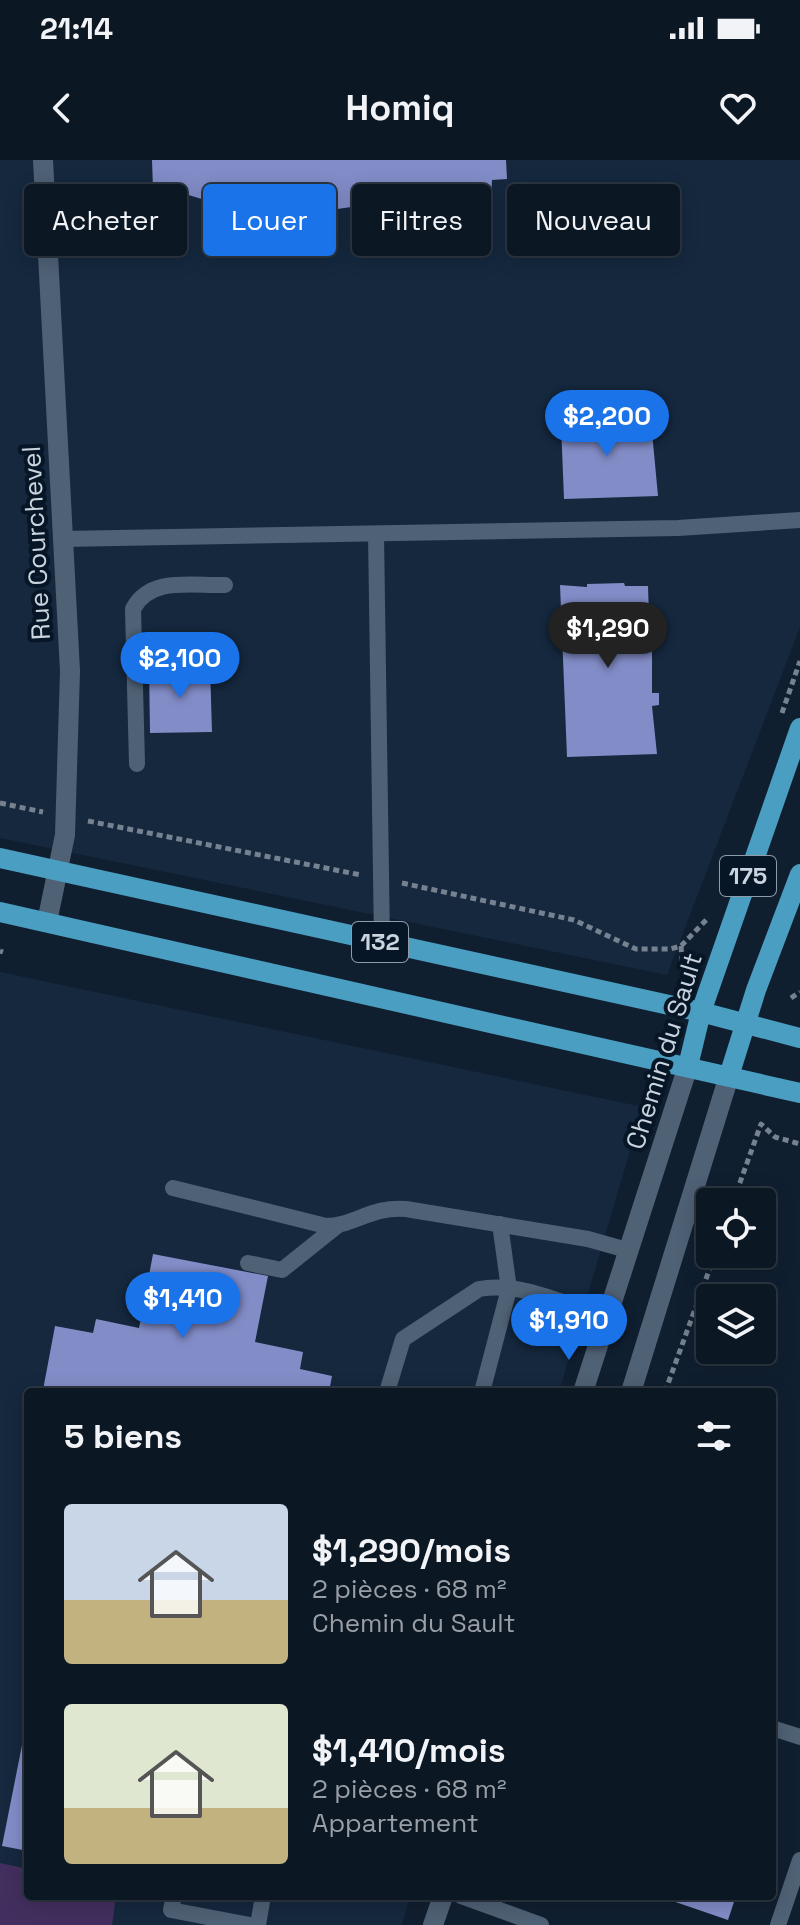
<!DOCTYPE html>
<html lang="fr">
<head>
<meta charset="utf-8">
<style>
	:root { --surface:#0c1724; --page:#15202c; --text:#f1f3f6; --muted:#9a9fa6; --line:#2c3641; --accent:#1a73e8 }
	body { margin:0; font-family:"Space Grotesk",sans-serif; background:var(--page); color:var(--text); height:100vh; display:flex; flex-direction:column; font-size:30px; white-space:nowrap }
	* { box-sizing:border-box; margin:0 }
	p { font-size:26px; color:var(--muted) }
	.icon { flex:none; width:44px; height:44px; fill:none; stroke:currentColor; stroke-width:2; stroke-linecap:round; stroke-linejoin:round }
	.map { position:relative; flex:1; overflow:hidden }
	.panel { position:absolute; left:24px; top:1228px; width:752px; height:512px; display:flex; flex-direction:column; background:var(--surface); border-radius:8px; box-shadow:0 4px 20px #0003,0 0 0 2px var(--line) }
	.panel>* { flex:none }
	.top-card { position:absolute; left:24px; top:24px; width:752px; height:72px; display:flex; gap:16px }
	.fabs { position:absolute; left:696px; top:1028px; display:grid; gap:16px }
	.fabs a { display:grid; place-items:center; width:80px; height:80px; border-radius:8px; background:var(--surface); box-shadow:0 4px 20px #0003,0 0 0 2px var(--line); font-size:40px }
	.price { position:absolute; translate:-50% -68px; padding:0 18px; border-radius:28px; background:var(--accent); color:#fff; font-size:26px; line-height:52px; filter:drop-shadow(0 2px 4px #0008) }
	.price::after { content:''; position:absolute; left:50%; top:48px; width:24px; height:18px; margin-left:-12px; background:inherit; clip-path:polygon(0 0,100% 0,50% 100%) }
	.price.selected { background:#222; color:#fff }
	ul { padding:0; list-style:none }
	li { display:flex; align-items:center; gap:24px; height:200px; padding:0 40px }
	li span { display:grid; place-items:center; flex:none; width:224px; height:160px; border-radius:8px; color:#555 }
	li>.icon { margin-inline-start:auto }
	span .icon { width:96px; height:96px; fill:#fffc; stroke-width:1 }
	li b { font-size:34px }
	h2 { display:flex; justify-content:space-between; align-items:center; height:96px; padding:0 40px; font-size:34px }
	.pill { padding:0 28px; border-radius:8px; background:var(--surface); box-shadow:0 4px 20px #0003,0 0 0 2px var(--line); font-size:28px; line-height:72px }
	.pill.selected { background:var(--accent); color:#fff }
	.status { display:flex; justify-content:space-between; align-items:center; height:56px; padding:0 40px; background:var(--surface); direction:ltr }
	.status svg { height:22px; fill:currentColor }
	header { display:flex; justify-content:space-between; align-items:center; height:104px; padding:0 40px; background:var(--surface); font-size:36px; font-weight:800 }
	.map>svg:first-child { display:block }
</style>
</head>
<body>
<div class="status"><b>21:14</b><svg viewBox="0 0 49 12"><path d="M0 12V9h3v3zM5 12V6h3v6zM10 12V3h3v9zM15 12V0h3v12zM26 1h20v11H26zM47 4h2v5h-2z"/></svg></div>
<header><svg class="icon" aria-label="back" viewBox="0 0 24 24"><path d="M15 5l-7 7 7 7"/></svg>Homiq<svg class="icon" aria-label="heart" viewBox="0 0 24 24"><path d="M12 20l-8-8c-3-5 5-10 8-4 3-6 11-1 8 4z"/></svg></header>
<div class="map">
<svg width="800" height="1765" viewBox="0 0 800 1765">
	<rect width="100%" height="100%" fill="#101f30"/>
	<!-- built -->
	<g fill="#15283e">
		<path d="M0,0H800V467L667,815L0,678Z"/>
		<path d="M0,812L643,947L559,1232H28V1736H410L402,1765H0Z"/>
	</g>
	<!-- green -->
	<path fill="#432f5f" d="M0,1703L28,1709V1736H116L112,1765H0Z"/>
	<!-- building -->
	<g fill="#828cc7">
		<path d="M152,0H506L507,19L492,20L491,40L365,38V45L289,56L244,52L169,29H153Z"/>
		<path d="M581,244L582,263L651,261L658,336L564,339L561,264H565V245Z"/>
		<path d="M624,423L625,426H648L649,457H652V533H659V545L652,546L657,594L567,597L560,425L587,427V424Z"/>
		<path d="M210,506L212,572L150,573L149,507Z"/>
		<path d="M153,1094L268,1116L255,1182L303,1192L300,1209L332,1216L329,1232L43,1230L55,1166L93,1173L96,1159L139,1168Z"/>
		<path d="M27,1560H28V1691L2,1686Z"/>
		<path d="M658,1736H736L728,1760Z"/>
	</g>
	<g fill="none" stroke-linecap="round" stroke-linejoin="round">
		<!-- path -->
		<g stroke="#768290" stroke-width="5" stroke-dasharray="6 4" stroke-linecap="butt">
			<path d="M782,553L800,501"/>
			<path d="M0,643L43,652"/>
			<path d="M88,661L361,715"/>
			<path d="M402,723L574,760L636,789H670L681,786L709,757"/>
			<path d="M681,786L683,813"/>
			<path d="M0,791L3,792"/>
			<path d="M791,838L800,832"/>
			<path d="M733,1042L761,964L775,977L800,984"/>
			<path d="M665,1232L715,1094"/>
		</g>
		<!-- service -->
		<g stroke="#4f6175" stroke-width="16">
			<path d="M376,374L382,782"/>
			<path d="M62,379L678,368L800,360"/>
			<path d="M137,604L133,449C150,416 192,426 225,425"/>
			<path d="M173,1028L326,1066C354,1066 371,1046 406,1049L588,1079L627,1090"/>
			<path d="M248,1103L282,1110L337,1066"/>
			<path d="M387,1232L403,1179L479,1129C521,1121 566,1145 606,1157"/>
			<path d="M482,1232L509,1129L500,1064"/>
			<path d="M772,1568L800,1577"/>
			<path d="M174,1736L171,1750L250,1765"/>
			<path d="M461,1736L541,1765"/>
			<path d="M258,1765L263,1736"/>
			<path d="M778,1765L800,1700"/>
		</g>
		<!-- minor -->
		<path stroke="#4f6175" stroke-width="20" d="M43,0L70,511L65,675L47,762"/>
		<!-- tertiary -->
		<g stroke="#4f6175" stroke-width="20">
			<path d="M583,1232L688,906"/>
			<path d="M631,1232L729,916"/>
			<path d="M433,1765L443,1736"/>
		</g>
		<!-- primary -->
		<g stroke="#4a9ec1" stroke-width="20">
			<path d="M0,698L701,852L800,878"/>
			<path d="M0,752L800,933"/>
			<path d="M688,906L701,852L800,568"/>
			<path d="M729,916L756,830L800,714"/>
		</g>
	</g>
	<g text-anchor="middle" stroke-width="8" stroke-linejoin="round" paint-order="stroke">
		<!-- shield labels -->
		<g fill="#071626" stroke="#909ba8" stroke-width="2">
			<rect x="720" y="696" width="56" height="40" rx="6"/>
			<rect x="352" y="762" width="56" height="40" rx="6"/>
		</g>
		<g font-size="24" font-weight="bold" fill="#cad4df">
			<text x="748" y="724">175</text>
			<text x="380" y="790">132</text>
		</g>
		<!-- street labels -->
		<g font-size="26" fill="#cad4df" stroke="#071626">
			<text transform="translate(36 383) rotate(-93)" y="9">Rue Courchevel</text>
			<text transform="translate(664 891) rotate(-73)" y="9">Chemin du Sault</text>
		</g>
	</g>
</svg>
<div class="fabs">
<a><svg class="icon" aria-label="locate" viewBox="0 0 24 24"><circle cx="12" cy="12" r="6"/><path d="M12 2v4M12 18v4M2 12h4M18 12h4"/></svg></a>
<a><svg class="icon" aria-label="layers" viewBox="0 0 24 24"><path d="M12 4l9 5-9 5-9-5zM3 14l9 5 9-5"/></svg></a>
</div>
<b class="price" style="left:607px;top:298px">$2,200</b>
<b class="price selected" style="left:608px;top:510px">$1,290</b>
<b class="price" style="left:180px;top:540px">$2,100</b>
<b class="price" style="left:183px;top:1180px">$1,410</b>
<b class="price" style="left:569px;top:1202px">$1,910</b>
<div class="top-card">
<a class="pill">Acheter</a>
<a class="pill selected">Louer</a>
<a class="pill">Filtres</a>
<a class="pill">Nouveau</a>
</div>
<section class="panel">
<h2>5 biens<svg class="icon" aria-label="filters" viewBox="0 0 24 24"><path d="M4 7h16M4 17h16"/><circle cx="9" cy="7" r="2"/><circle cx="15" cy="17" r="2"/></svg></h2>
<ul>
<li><span style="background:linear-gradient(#c9d6e8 60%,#c2b280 0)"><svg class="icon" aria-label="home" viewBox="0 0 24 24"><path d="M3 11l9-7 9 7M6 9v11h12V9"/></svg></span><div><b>$1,290/mois</b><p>2 pièces · 68 m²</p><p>Chemin du Sault</p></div></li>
<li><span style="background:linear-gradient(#dfe7d0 65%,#c2b280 0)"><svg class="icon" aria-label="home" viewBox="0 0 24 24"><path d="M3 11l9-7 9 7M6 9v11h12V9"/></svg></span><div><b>$1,410/mois</b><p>2 pièces · 68 m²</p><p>Appartement</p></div></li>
</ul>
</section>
</div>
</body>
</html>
